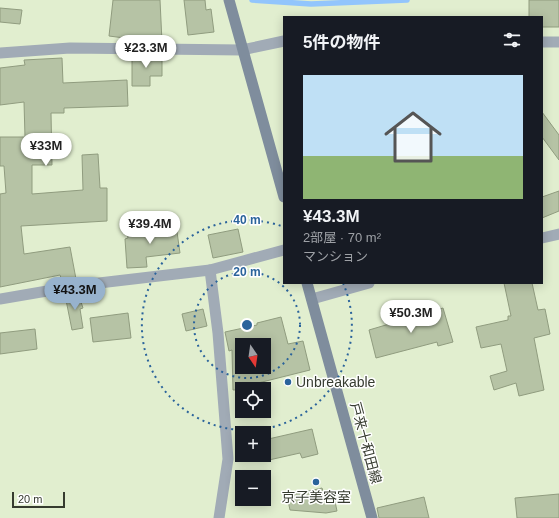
<!DOCTYPE html>
<html lang="ja">
<head>
<meta charset="utf-8">
<style>
	:root { --surface:#171b24; --page:#242831; --text:#f1f3f6; --muted:#9ea1a6; --line:#363941; --accent:#97b2cd }
	body { margin:0; font-family:Helvetica,"Noto Sans JP",sans-serif; background:var(--page); color:var(--text); height:100vh; display:flex; flex-direction:column; font-size:15px; white-space:nowrap }
	* { box-sizing:border-box; margin:0 }
	p { font-size:13px; color:var(--muted) }
	.icon { flex:none; width:22px; height:22px; fill:none; stroke:currentColor; stroke-width:2; stroke-linecap:round; stroke-linejoin:round }
	.map { position:relative; flex:1; overflow:hidden }
	.sheet { position:absolute; left:283px; top:16px; width:260px; height:268px; display:flex; flex-direction:column; background:var(--surface); border-radius:0px; box-shadow:0 2px 10px #0003 }
	.sheet>* { flex:none }
	.needle { width:26px; rotate:167deg }
	.buttons { position:absolute; left:235px; top:338px; display:grid; gap:8px }
	.buttons a { display:grid; place-items:center; width:36px; height:36px; border-radius:0px; background:var(--surface); box-shadow:0 2px 10px #0003; font-size:20px }
	.scale { position:absolute; left:12px; bottom:10px; width:53px; box-sizing:border-box; padding-left:4px; border:2px solid #363b2f; border-top:0; font-size:11px; line-height:14px; white-space:nowrap; color:#363b2f; -webkit-text-stroke:3px #fff; paint-order:stroke }
	.price { position:absolute; translate:-50% -34px; padding:0 9px; border-radius:14px; background:#fff; color:#222; font-size:13px; line-height:26px; filter:drop-shadow(0 1px 2px #0008) }
	.price::after { content:''; position:absolute; left:50%; top:24px; width:12px; height:9px; margin-left:-6px; background:inherit; clip-path:polygon(0 0,100% 0,50% 100%) }
	.price.selected { background:var(--accent); color:#111 }
	ul { padding:0; list-style:none }
	li { display:grid; align-content:center; gap:8px; height:212px; padding:0 20px }
	li+li { border-top:1px solid var(--line) }
	li span { display:grid; place-items:center; height:124px; border-radius:0px; color:#555 }
	li>.icon { margin-inline-start:auto }
	span .icon { width:72px; height:72px; fill:#fffc; stroke-width:1 }
	li b { font-size:17px }
	h2 { display:flex; justify-content:space-between; align-items:center; height:48px; padding:0 20px; font-size:17px }
	.map>svg:first-child { display:block }
</style>
</head>
<body>
<div class="map">
<svg width="559" height="518" viewBox="0 0 559 518">
	<rect width="100%" height="100%" fill="#e1eecf"/>
	<g fill="none" stroke-linecap="round" stroke-linejoin="round">
		<!-- stream -->
		<path stroke="#92c5fc" stroke-width="5.5" d="M252,0L311,4L407,0"/>
	</g>
	<!-- building -->
	<g fill="#b6c3a5" stroke="#909c7f" fill-rule="evenodd">
		<path d="M113,0H160L162,42H132V39L109,36Z"/>
		<path d="M184,0H205L206,10L211,9L214,32L188,35Z"/>
		<path d="M529,0H559V27H542V17H529Z"/>
		<path d="M0,8L22,10L20,24L0,22Z"/>
		<path d="M132,56H162V76H150V86H132Z"/>
		<path d="M62,58L63,83L127,80L128,106L64,108V113H51L52,165H32V194L83,190L82,155L98,154L100,188H107V221L21,226L24,254L70,247L76,279L62,281L60,275L0,287V194L6,193L4,166H0V137H25L24,102L0,105V68L25,65L24,60Z"/>
		<path d="M542,112L559,135V160L542,137Z"/>
		<path d="M559,191V211L542,218V197Z"/>
		<path d="M176,225L180,253L146,257L147,267L127,268L125,239L128,238L127,231Z"/>
		<path d="M238,229L243,252L213,258L208,235Z"/>
		<path d="M504,283H532L538,310L545,309L550,334L534,338L544,390L519,396L516,383L494,390L490,376L507,371L501,344L481,348L476,327L508,320V316H511Z"/>
		<path d="M78,293L83,308L80,309L83,328L72,330L65,295Z"/>
		<path d="M443,308L453,342L438,346L437,342L376,358L369,330Z"/>
		<path d="M203,309L207,326L186,331L182,314Z"/>
		<path d="M128,313L131,338L93,342L90,318Z"/>
		<path d="M281,317L288,344L303,341L310,370L258,383V389L233,390L232,350L229,351L225,332L257,325V323ZM242,345H264V367H242Z"/>
		<path d="M35,329L37,349L0,354V333Z"/>
		<path d="M312,429L318,454L302,458L300,453L269,460L264,440Z"/>
		<path d="M322,488L324,494L333,492L337,511L326,513L290,510L287,496Z"/>
		<path d="M559,494V518H517L515,498Z"/>
		<path d="M424,497L429,518H379L377,508Z"/>
	</g>
	<g fill="none" stroke-linecap="round" stroke-linejoin="round">
		<!-- minor -->
		<g stroke="#a1abb6" stroke-width="11">
			<path d="M542,42H559"/>
			<path d="M0,53L70,48L242,50L284,41"/>
			<path d="M542,238L559,234"/>
			<path d="M210,270L218,333L228,459L219,518"/>
			<path d="M0,299L82,285L210,270L284,250"/>
			<path d="M312,299L369,283"/>
		</g>
		<!-- secondary -->
		<g stroke="#7f8d9d" stroke-width="11">
			<path d="M229,0L284,197"/>
			<path d="M307,283L372,518"/>
		</g>
	</g>
	<!-- distance rings -->
	<g fill="none" stroke="#2a639b" stroke-width="2" stroke-dasharray="2 4">
		<circle cx="247" cy="325" r="53"/>
		<path d="M343 283A105 105 0 1 1 284 227"/>
	</g>
	<!-- markers -->
	<g fill="#2a639b" stroke="#fff" stroke-width="1.5">
		<circle cx="288" cy="382" r="4"/>
		<circle cx="316" cy="482" r="4"/>
	</g>
	<g text-anchor="middle" stroke-width="3" stroke-linejoin="round" paint-order="stroke">
		<!-- poi labels -->
		<g font-size="14" fill="#363b2f" stroke="#fff" text-anchor="start">
			<text x="296" y="387">Unbreakable</text>
			<text x="316" y="502" text-anchor="middle">京子美容室</text>
		</g>
		<!-- street labels -->
		<g font-size="14" fill="#363b2f" stroke="#fff">
			<text transform="translate(366 443) rotate(75)" y="5">戸来十和田線</text>
		</g>
	</g>
	<circle cx="247" cy="325" r="6" fill="#2a639b" stroke="#fff" stroke-width="2"/>
	<g font-size="12" text-anchor="middle" font-weight="bold" fill="#2a639b" stroke="#fff" stroke-width="3" stroke-linejoin="round" paint-order="stroke">
		<text x="247" y="224">40 m</text>
		<text x="247" y="276">20 m</text>
	</g>
</svg>
<div class="buttons">
<a><svg class="needle" viewBox="-14 -14 28 28"><path d="M0-13l5 13h-10z" fill="#e53935"/><path d="M0 13l5-13h-10z" fill="#9ea1a6"/></svg></a>
<a><svg class="icon" aria-label="locate" viewBox="0 0 24 24"><circle cx="12" cy="12" r="6"/><path d="M12 2v4M12 18v4M2 12h4M18 12h4"/></svg></a>
<a>+</a>
<a>−</a>
</div>
<div class="scale">20 m</div>
<b class="price" style="left:146px;top:69px">¥23.3M</b>
<b class="price" style="left:46px;top:167px">¥33M</b>
<b class="price" style="left:150px;top:245px">¥39.4M</b>
<b class="price selected" style="left:75px;top:311px">¥43.3M</b>
<b class="price" style="left:411px;top:334px">¥50.3M</b>
<section class="sheet">
<h2>5件の物件<svg class="icon" aria-label="filters" viewBox="0 0 24 24"><path d="M4 7h16M4 17h16"/><circle cx="9" cy="7" r="2"/><circle cx="15" cy="17" r="2"/></svg></h2>
<ul>
<li><span style="background:linear-gradient(#bfe0f5 65%,#8fb573 0)"><svg class="icon" aria-label="home" viewBox="0 0 24 24"><path d="M3 11l9-7 9 7M6 9v11h12V9"/></svg></span><div><b>¥43.3M</b><p>2部屋 · 70 m²</p><p>マンション</p></div></li>
</ul>
</section>
</div>
</body>
</html>
